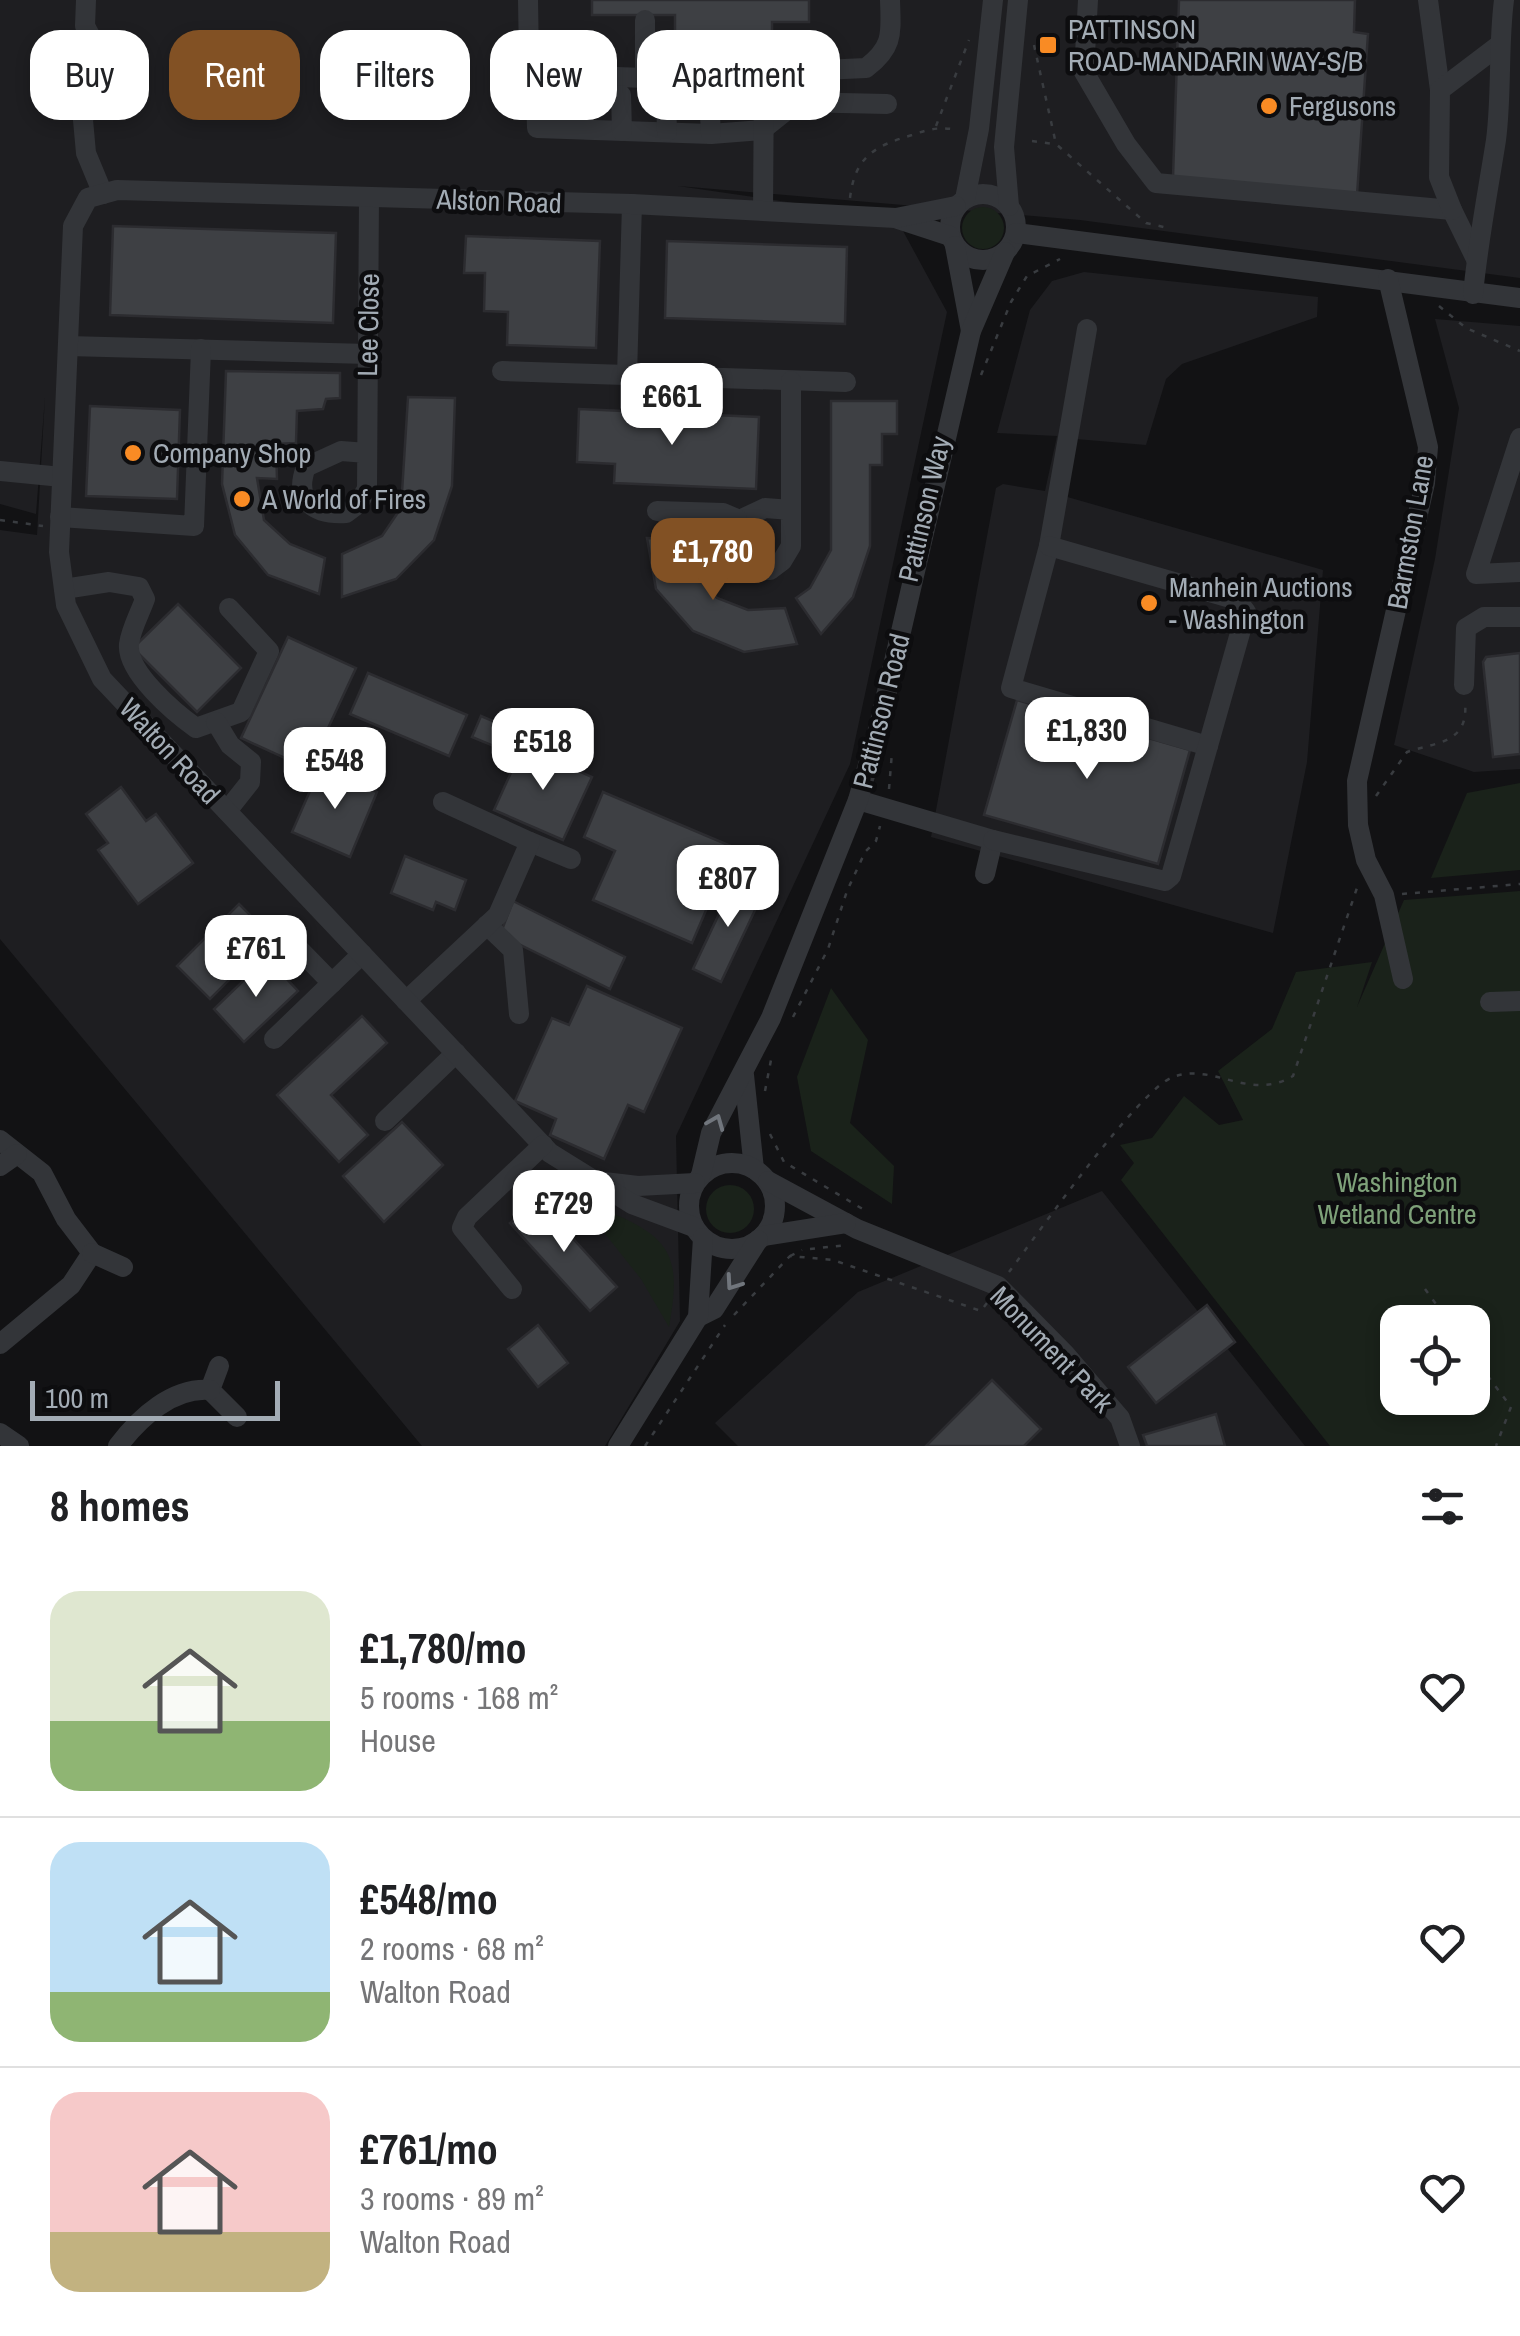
<!DOCTYPE html>
<html lang="en">
<head>
<meta charset="utf-8">
<style>
	:root { --surface:#fff; --page:#f6f6f6; --text:#202124; --muted:#757577; --line:#e0e0e0; --accent:#825124 }
	body { margin:0; font-family:"Archivo Narrow",sans-serif; background:var(--page); color:var(--text); height:100vh; display:flex; flex-direction:column; font-size:38px; white-space:nowrap }
	* { box-sizing:border-box; margin:0 }
	p { font-size:32px; color:var(--muted) }
	.icon { flex:none; width:55px; height:55px; fill:none; stroke:currentColor; stroke-width:2; stroke-linecap:round; stroke-linejoin:round }
	.map { position:relative; height:1446px; overflow:hidden }
	.sheet { display:flex; flex-direction:column; background:var(--surface); flex:1 }
	.sheet>* { flex:none }
	.hud { position:absolute; left:30px; top:30px; width:1000px; height:90px; display:flex; gap:20px }
	.tools { position:absolute; left:1380px; top:1305px; display:grid; gap:20px }
	.tools a { display:grid; place-items:center; width:110px; height:110px; border-radius:20px; background:var(--surface); box-shadow:0 5px 15px #0003; font-size:50px }
	.scale { position:absolute; left:30px; bottom:25px; width:250px; box-sizing:border-box; padding-left:10px; border:5px solid #a3acb5; border-top:0; font-size:28px; line-height:35px; white-space:nowrap; color:#a3acb5; -webkit-text-stroke:8px #0d0d0f; paint-order:stroke }
	.price { position:absolute; translate:-50% -85px; padding:0 22px; border-radius:20px; background:#fff; color:#222; font-size:32px; line-height:65px; filter:drop-shadow(0 2px 5px #0008) }
	.price::after { content:''; position:absolute; left:50%; top:60px; width:30px; height:22px; margin-left:-15px; background:inherit; clip-path:polygon(0 0,100% 0,50% 100%) }
	.price.current { background:var(--accent); color:#fff }
	ul { padding:0; list-style:none }
	li { display:flex; align-items:center; gap:30px; height:250px; padding:0 50px }
	li+li { border-top:2px solid var(--line) }
	li span { display:grid; place-items:center; flex:none; width:280px; height:200px; border-radius:30px; color:#555 }
	li>.icon { margin-inline-start:auto }
	span .icon { width:120px; height:120px; fill:#fffc; stroke-width:1 }
	li b { font-size:42px }
	h2 { display:flex; justify-content:space-between; align-items:center; height:120px; padding:0 50px; font-size:42px }
	.chip { padding:0 35px; border-radius:30px; background:var(--surface); box-shadow:0 5px 15px #0003; font-size:35px; line-height:90px }
	.chip.current { background:var(--accent); color:#fff }
	.map>svg:first-child { display:block }
</style>
</head>
<body>
<div class="map">
<svg width="1520" height="1446" viewBox="0 0 1520 1446">
	<rect width="100%" height="100%" fill="#121214"/>
	<!-- built -->
	<g fill="#1e1e21">
		<path d="M0,0H1520V278L1080,220L678,186L896,218L947,312L850,764L676,1136L680,1321L605,1446H422L0,939V530L37,535L45,397L36,514L0,504Z"/>
		<path d="M1084,272L1318,297L1317,317L1182,364L1166,379L1146,445L1076,439L1064,496L1323,570L1307,762L1273,933L931,837L996,488L1003,484L1045,491L1057,436L997,433L1030,310L1052,281Z"/>
		<path d="M1435,319L1520,326V769L1474,772L1394,745L1435,559L1459,408Z"/>
		<path d="M1102,1191L1305,1446H738L715,1423L858,1292Z"/>
	</g>
	<!-- green -->
	<g fill="#1a221a" fill-rule="evenodd">
		<circle cx="983" cy="228" r="21"/>
		<path d="M1520,783V870L1431,878L1467,793Z"/>
		<path d="M1520,891V1446H1330L1121,1180L1134,1163L1120,1145L1152,1138L1184,1096L1219,1125L1243,1120L1218,1071L1272,1029L1296,972L1372,962L1357,1007L1404,900ZM1398,1322H1472V1398H1398Z"/>
		<path d="M831,988L868,1040L850,1123L894,1166L892,1204L811,1151L797,1077Z"/>
		<circle cx="730" cy="1209" r="24"/>
		<path d="M609,1212C674,1238 681,1260 669,1327L641,1279L598,1225Z"/>
	</g>
	<!-- building -->
	<g fill="#3e4044" stroke="#2c2c30" stroke-width="2.5">
		<path d="M592,0H809V22H772V52L675,53V15H592Z"/>
		<path d="M1179,0H1355L1354,32L1368,34L1357,195L1173,177Z"/>
		<path d="M113,226L336,233L333,323L110,315Z"/>
		<path d="M466,236L600,241L596,348L507,345L508,312L484,311L485,273H464Z"/>
		<path d="M667,241L847,247L845,324L665,318Z"/>
		<path d="M226,371L340,373V398L326,399L323,409L297,411L296,443L276,444L277,479L257,478L264,520L290,544L325,558L319,594L268,575L235,535L222,484Z"/>
		<path d="M408,397L455,398L452,486L434,540L396,579L342,597V554L382,536L401,508Z"/>
		<path d="M831,401H897V434H882V465H870V546L853,597L821,634L796,598L810,588L831,550Z"/>
		<path d="M90,406L180,410L177,499L86,496Z"/>
		<path d="M579,409L759,417L756,489L614,483L615,464L577,462Z"/>
		<path d="M647,538L686,539L696,574L717,598L748,610L785,608L797,644L744,652L693,631L656,589Z"/>
		<path d="M178,604L241,668L197,712L133,648Z"/>
		<path d="M288,637L356,668L309,769L241,738Z"/>
		<path d="M1520,653V754L1493,757L1483,662L1486,657Z"/>
		<path d="M368,673L467,715L449,756L350,714Z"/>
		<path d="M1017,700L1190,750L1158,864L984,815Z"/>
		<path d="M481,716L521,733L513,754L472,737Z"/>
		<path d="M523,746L592,777L563,840L494,810Z"/>
		<path d="M320,768L377,792L350,857L292,832Z"/>
		<path d="M121,787L146,821L156,814L193,863L138,904L98,850L108,843L86,814Z"/>
		<path d="M603,792L733,847L692,943L593,900L615,851L584,837Z"/>
		<path d="M405,856L466,880L455,910L436,902L433,910L391,893Z"/>
		<path d="M736,878L764,891L721,982L693,969Z"/>
		<path d="M513,901L625,957L610,989L500,935Z"/>
		<path d="M239,904L272,937L210,999L177,966Z"/>
		<path d="M267,958L298,991L244,1042L214,1009Z"/>
		<path d="M587,986L682,1028L644,1112L628,1105L604,1159L550,1135L556,1119L515,1101L552,1018L569,1025Z"/>
		<path d="M362,1016L387,1043L331,1095L368,1135L339,1162L277,1095Z"/>
		<path d="M402,1122L443,1165L384,1222L343,1176Z"/>
		<path d="M537,1199L617,1287L590,1311L510,1223Z"/>
		<path d="M1207,1305L1235,1342L1156,1403L1128,1367Z"/>
		<path d="M538,1325L568,1363L538,1387L508,1349Z"/>
		<path d="M992,1380L1041,1429L1024,1446H926Z"/>
		<path d="M1216,1414L1225,1446H1147L1143,1435Z"/>
	</g>
	<g fill="none" stroke-linecap="round" stroke-linejoin="round">
		<!-- path -->
		<g stroke="#393c40" stroke-width="2.5" stroke-dasharray="5 8" stroke-linecap="butt">
			<path d="M1034,45L1056,144L1146,223L1168,228L1167,231"/>
			<path d="M936,126L969,40"/>
			<path d="M1032,141L1054,144"/>
			<path d="M850,198C855,156 875,146 912,135C926,130 937,127 952,129"/>
			<path d="M1439,306L1466,328L1520,351"/>
			<path d="M981,375L1011,302L1027,276L1060,259"/>
			<path d="M0,520L43,526"/>
			<path d="M889,789L892,752"/>
			<path d="M1376,796L1407,752C1436,742 1469,744 1465,702"/>
			<path d="M1402,894L1520,884"/>
			<path d="M793,1017L828,949L847,891L865,852L876,841L880,826"/>
			<path d="M765,1091L771,1060"/>
			<path d="M770,1134L784,1162L866,1211"/>
			<path d="M810,1249L847,1245"/>
			<path d="M790,1256L802,1250"/>
			<path d="M1009,1272C1037,1235 1138,1090 1173,1077C1214,1062 1249,1102 1293,1076L1358,885"/>
			<path d="M1425,1289L1449,1322"/>
			<path d="M734,1315L790,1256L833,1260L981,1311L987,1303"/>
			<path d="M1472,1355L1511,1407L1496,1446"/>
			<path d="M645,1446L725,1325"/>
		</g>
		<!-- minor -->
		<g stroke="#333539" stroke-width="20">
			<path d="M86,0L85,26L94,43L98,70L83,120L86,153L103,194"/>
			<path d="M528,0L529,58L543,70L560,75L645,78L866,68C894,47 891,33 890,0"/>
			<path d="M1088,0L1084,72L1126,144L1156,183L1452,210L1476,259"/>
			<path d="M1428,0L1440,90"/>
			<path d="M645,78V20"/>
			<path d="M578,94V129"/>
			<path d="M536,95L537,128L711,134L762,130L797,102L887,104"/>
			<path d="M621,95L622,131"/>
			<path d="M666,97L667,132"/>
			<path d="M709,97L711,134"/>
			<circle cx="983" cy="227" r="33"/>
			<path d="M965,199L979,129L993,0"/>
			<path d="M1009,206L1004,147L1018,0"/>
			<path d="M1452,210L1439,177L1440,90L1498,46"/>
			<path d="M763,211L764,71"/>
			<path d="M898,219L950,236"/>
			<path d="M1016,233L1520,298"/>
			<path d="M955,246L971,331"/>
			<path d="M1388,279L1428,447L1425,483L1357,781L1358,825L1366,860L1384,895L1403,979"/>
			<path d="M1473,294C1478,242 1488,191 1496,140C1502,94 1498,46 1504,0"/>
			<path d="M1087,329L1049,546L1011,688L1208,746"/>
			<path d="M68,346L368,354"/>
			<path d="M502,371L846,382"/>
			<path d="M627,375L632,204"/>
			<path d="M1520,438L1476,574L1520,572"/>
			<path d="M367,453L341,451L306,467C293,501 315,515 346,513L358,504L367,489L369,197"/>
			<path d="M0,471L62,477"/>
			<path d="M791,510L765,508L731,524C723,542 725,555 739,569L770,570L782,561L791,546V381"/>
			<path d="M657,511L723,513L737,519"/>
			<path d="M60,517L194,526L201,349"/>
			<path d="M64,589L109,582L139,587L145,599C140,613 131,629 129,644C126,672 175,713 196,728L241,712L269,651L229,608"/>
			<path d="M1464,685L1466,628L1484,617H1520"/>
			<path d="M216,722L230,745L251,762L250,782L227,811"/>
			<path d="M858,800L993,840L985,874"/>
			<path d="M993,840L1165,881L1171,876L1246,612L1237,600L1049,546"/>
			<path d="M530,842L571,859"/>
			<path d="M487,925L513,950L519,1014"/>
			<path d="M292,942L332,983"/>
			<path d="M406,1001L498,915L530,842L443,802"/>
			<path d="M1490,1002L1520,1001"/>
			<path d="M274,1039L362,954"/>
			<path d="M744,1075L754,1169"/>
			<path d="M385,1121L456,1053"/>
			<path d="M0,1140L42,1173L66,1219L92,1253L71,1285L0,1344"/>
			<circle cx="732" cy="1206" r="43"/>
			<path d="M0,1166L17,1154"/>
			<path d="M701,1175L711,1133L771,1018L858,800L879,726L971,331L1005,252"/>
			<path d="M768,1181L857,1229L998,1286L1065,1354L1120,1418L1130,1446"/>
			<path d="M604,1182L638,1186L695,1183"/>
			<path d="M694,1227L632,1204L550,1153L102,679L66,605L59,552L73,226L88,198L117,190L632,204L896,218L956,206"/>
			<path d="M763,1236L846,1223"/>
			<path d="M92,1253L123,1267"/>
			<path d="M512,1289L462,1228L467,1217L543,1145"/>
			<path d="M698,1317L714,1309L758,1240"/>
			<path d="M219,1366L210,1390L237,1417"/>
			<path d="M0,1433L19,1446"/>
			<path d="M118,1446C140,1417 173,1387 210,1390"/>
			<path d="M618,1446L698,1317L703,1238"/>
		</g>
	</g>
	<!-- one-way arrows -->
	<defs><path id="oneway-chevron" d="M-2-3.5L2.5 0L-2 3.5" fill="none" stroke-width="1.6" stroke-linecap="round" stroke-linejoin="round" transform="scale(2.5)"/></defs>
	<g stroke="#71767d">
		<use href="#oneway-chevron" transform="translate(716 1122) rotate(-68)"/>
		<use href="#oneway-chevron" transform="translate(733 1283) rotate(125)"/>
	</g>
	<!-- markers -->
	<g fill="#f98b24" stroke="#0d0d0f" stroke-width="4">
		<rect x="1038" y="35" width="20" height="20" rx="5"/>
		<circle cx="1269" cy="106" r="10"/>
		<circle cx="133" cy="453" r="10"/>
		<circle cx="242" cy="499" r="10"/>
		<circle cx="1149" cy="603" r="10"/>
	</g>
	<g text-anchor="middle" stroke-width="9" stroke-linejoin="round" paint-order="stroke">
		<!-- poi labels -->
		<g font-size="28" fill="#a3acb5" stroke="#0d0d0f" text-anchor="start">
			<text x="1068" y="39">PATTINSON<tspan x="1068" dy="32">ROAD-MANDARIN WAY-S/B</tspan></text>
			<text x="1289" y="116">Fergusons</text>
			<text x="153" y="463">Company Shop</text>
			<text x="262" y="509">A World of Fires</text>
			<text x="1169" y="597">Manhein Auctions<tspan x="1169" dy="32">- Washington</tspan></text>
		</g>
		<!-- street labels -->
		<g font-size="28" fill="#a3acb5" stroke="#0d0d0f">
			<text transform="translate(499 201) rotate(2)" y="10">Alston Road</text>
			<text transform="translate(368 325) rotate(-89)" y="10">Lee Close</text>
			<text transform="translate(924 509) rotate(-77)" y="10">Pattinson Way</text>
			<text transform="translate(1410 532) rotate(-80)" y="10">Barmston Lane</text>
			<text transform="translate(881 711) rotate(-76)" y="10">Pattinson Road</text>
			<text transform="translate(170 751) rotate(47)" y="10">Walton Road</text>
			<text transform="translate(1052 1349) rotate(46)" y="10">Monument Park</text>
		</g>
		<!-- park labels -->
		<g font-size="28" fill="#7ea179" stroke="#0d0d0f">
			<text x="1397" y="1192">Washington<tspan x="1397" dy="32">Wetland Centre</tspan></text>
		</g>
	</g>
</svg>
<div class="tools">
<a><svg class="icon" aria-label="locate" viewBox="0 0 24 24"><circle cx="12" cy="12" r="6"/><path d="M12 2v4M12 18v4M2 12h4M18 12h4"/></svg></a>
</div>
<div class="scale">100 m</div>
<b class="price" style="left:672px;top:448px">£661</b>
<b class="price current" style="left:713px;top:603px">£1,780</b>
<b class="price" style="left:1087px;top:782px">£1,830</b>
<b class="price" style="left:543px;top:793px">£518</b>
<b class="price" style="left:335px;top:812px">£548</b>
<b class="price" style="left:728px;top:930px">£807</b>
<b class="price" style="left:256px;top:1000px">£761</b>
<b class="price" style="left:564px;top:1255px">£729</b>
<div class="hud">
<a class="chip">Buy</a>
<a class="chip current">Rent</a>
<a class="chip">Filters</a>
<a class="chip">New</a>
<a class="chip">Apartment</a>
</div>
</div>
<section class="sheet">
<h2>8 homes<svg class="icon" aria-label="filters" viewBox="0 0 24 24"><path d="M4 7h16M4 17h16"/><circle cx="9" cy="7" r="2"/><circle cx="15" cy="17" r="2"/></svg></h2>
<ul>
<li><span style="background:linear-gradient(#dfe7d0 65%,#8fb573 0)"><svg class="icon" aria-label="home" viewBox="0 0 24 24"><path d="M3 11l9-7 9 7M6 9v11h12V9"/></svg></span><div><b>£1,780/mo</b><p>5 rooms · 168 m²</p><p>House</p></div><svg class="icon" aria-label="heart" viewBox="0 0 24 24"><path d="M12 20l-8-8c-3-5 5-10 8-4 3-6 11-1 8 4z"/></svg></li>
<li><span style="background:linear-gradient(#bfe0f5 75%,#8fb573 0)"><svg class="icon" aria-label="home" viewBox="0 0 24 24"><path d="M3 11l9-7 9 7M6 9v11h12V9"/></svg></span><div><b>£548/mo</b><p>2 rooms · 68 m²</p><p>Walton Road</p></div><svg class="icon" aria-label="heart" viewBox="0 0 24 24"><path d="M12 20l-8-8c-3-5 5-10 8-4 3-6 11-1 8 4z"/></svg></li>
<li><span style="background:linear-gradient(#f6c9c9 70%,#c2b280 0)"><svg class="icon" aria-label="home" viewBox="0 0 24 24"><path d="M3 11l9-7 9 7M6 9v11h12V9"/></svg></span><div><b>£761/mo</b><p>3 rooms · 89 m²</p><p>Walton Road</p></div><svg class="icon" aria-label="heart" viewBox="0 0 24 24"><path d="M12 20l-8-8c-3-5 5-10 8-4 3-6 11-1 8 4z"/></svg></li>
</ul>
</section>
</body>
</html>
